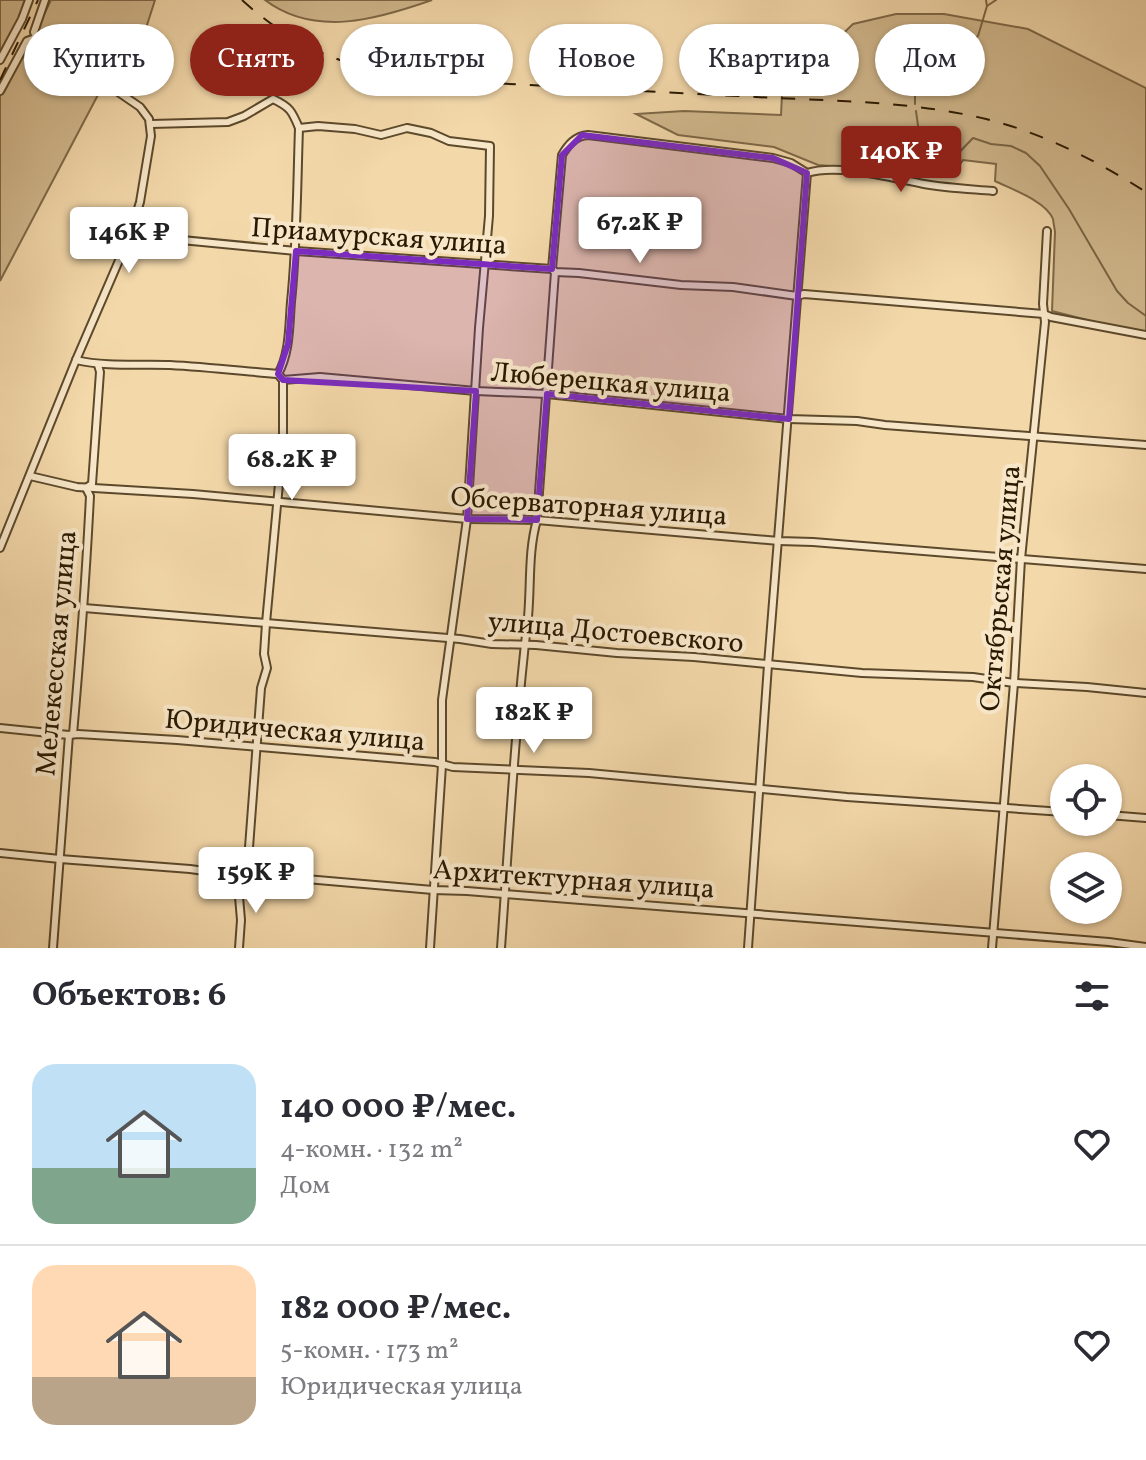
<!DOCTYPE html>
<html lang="ru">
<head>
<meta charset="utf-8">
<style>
	:root { --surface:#fff; --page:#f2f2f3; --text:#2b2b33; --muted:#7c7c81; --line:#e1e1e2; --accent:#8f2418 }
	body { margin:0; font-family:Vollkorn,serif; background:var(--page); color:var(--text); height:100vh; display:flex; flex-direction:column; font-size:30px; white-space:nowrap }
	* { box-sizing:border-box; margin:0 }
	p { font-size:26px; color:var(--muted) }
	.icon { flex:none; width:44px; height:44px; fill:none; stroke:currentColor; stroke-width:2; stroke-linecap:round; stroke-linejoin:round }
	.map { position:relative; height:948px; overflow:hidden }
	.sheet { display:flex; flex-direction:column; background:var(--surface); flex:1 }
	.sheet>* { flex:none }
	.banner { position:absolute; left:24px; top:24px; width:1098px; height:72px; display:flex; gap:16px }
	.tools { position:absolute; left:1050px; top:764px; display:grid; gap:16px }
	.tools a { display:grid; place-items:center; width:72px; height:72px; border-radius:50%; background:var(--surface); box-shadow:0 2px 6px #0004; font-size:40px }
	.price { position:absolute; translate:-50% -68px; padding:0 18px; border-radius:8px; background:#fff; color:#222; font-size:26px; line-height:52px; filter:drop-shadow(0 2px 4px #0008) }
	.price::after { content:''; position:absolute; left:50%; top:48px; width:24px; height:18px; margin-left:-12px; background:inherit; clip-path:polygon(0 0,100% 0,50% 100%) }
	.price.on { background:var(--accent); color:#fff }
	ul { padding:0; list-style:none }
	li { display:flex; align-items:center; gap:24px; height:200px; padding:0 32px }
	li+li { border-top:2px solid var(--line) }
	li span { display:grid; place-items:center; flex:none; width:224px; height:160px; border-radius:24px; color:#555 }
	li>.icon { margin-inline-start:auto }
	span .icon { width:96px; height:96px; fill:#fffc; stroke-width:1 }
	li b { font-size:34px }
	h2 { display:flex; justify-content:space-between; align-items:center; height:96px; padding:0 32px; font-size:34px }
	.chip { padding:0 28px; border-radius:36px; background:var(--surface); box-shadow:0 2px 6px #0004; font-size:28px; line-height:72px }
	.chip.on { background:var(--accent); color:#fff }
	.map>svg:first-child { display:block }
</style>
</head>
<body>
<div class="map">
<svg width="1146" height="948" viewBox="0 0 1146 948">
	<rect width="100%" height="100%" fill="#f3d8aa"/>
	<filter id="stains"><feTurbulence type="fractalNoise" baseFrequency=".0025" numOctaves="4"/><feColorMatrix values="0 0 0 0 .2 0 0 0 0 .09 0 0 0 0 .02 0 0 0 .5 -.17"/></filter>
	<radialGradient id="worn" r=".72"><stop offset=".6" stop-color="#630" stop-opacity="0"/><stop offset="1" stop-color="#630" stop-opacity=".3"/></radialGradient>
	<!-- green -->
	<g fill="#d1b88d" stroke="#7e6847" stroke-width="2">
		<path d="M0,0H27L20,19L0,54Z"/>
		<path d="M51,0H155L147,25L121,68H116L110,78L39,35L38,27Z"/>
		<path d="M265,0H432C378,19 315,38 265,0Z"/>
		<path d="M896,14H944L1028,29L1146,88V333L1126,330L1052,311L1055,232C1055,231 1053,220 1053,219C1046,201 1011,189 995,181L996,164L963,160L952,176L818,165L774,147L678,135L636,114L684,111L781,115L783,74L813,63L853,24Z"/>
		<path d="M29,43L100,91L0,281V92Z"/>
	</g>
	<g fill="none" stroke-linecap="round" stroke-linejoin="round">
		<!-- stream -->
		<g stroke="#7a6544" stroke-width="2">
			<path d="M987,6L996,0"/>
			<path d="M915,104V96L921,73L978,36L987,6L986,0"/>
			<path d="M916,111L923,162L949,163L973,138L991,144L1011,146L1026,153L1040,166L1069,209L1117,291L1128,303L1146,316"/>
		</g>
		<!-- minor casing -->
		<g stroke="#5c492b" stroke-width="10">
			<g id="minor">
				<path d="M0,60L22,19L29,0"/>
				<path d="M0,91L27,41L35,38"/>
				<path d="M151,124L228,122L244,116L273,99C290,107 292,111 299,128C297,186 297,244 291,302C289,326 290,353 278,374L283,380V441L266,623L264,654L267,668L261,688L247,874"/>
				<path d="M299,128L318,126L355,129L381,135L407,128L431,133L449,141L490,146L489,216L479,328L467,519L442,700V765L430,948"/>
				<path d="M807,173C838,163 892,178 924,184C947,188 970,189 993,191"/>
				<path d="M130,235L296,251L552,269L555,272L579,273L681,285L733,287L797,296L804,294L1044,314L1051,317L1146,335"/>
				<path d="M76,360C105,367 140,364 170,365C206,367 242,371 278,374L283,380L320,377L476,391L547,394L789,419L857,421L885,425L1146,445"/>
				<path d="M30,476L77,487L193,494L467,519L537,520L779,541L813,542L1146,569"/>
				<path d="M0,548L76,360L130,235L140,202L151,136L149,119L140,107L105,83L48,50L37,41L34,32L45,0"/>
				<path d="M84,608L460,639L492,644L536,645L617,653L694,657L862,673L973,677L1014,683L1087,687L1146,693"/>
				<path d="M0,728L69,735L78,734L177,740L435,762L453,767L589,773L847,797L1064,812"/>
				<path d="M1108,815L1146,818"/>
				<path d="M0,853L60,859L190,869L241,876L247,874L433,890L467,891L1109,942L1146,947"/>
				<path d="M53,948L69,735L73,734C80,655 86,576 90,496L86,488L92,484L100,372L98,365"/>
				<path d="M239,948L241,920L238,885L241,876"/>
				<path d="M501,948C509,838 515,727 528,617C531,585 528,551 537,520L555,272L552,269L562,155C568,145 575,136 588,135L773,158L791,163L807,173"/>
				<path d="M748,948L768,665L807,173"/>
				<path d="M992,948L1014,683L1021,559L1045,322L1043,304L1047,231"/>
			</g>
		</g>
		<!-- minor -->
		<use href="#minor" stroke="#f7e6c8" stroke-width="6"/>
		<!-- rail -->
		<g stroke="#2a1901" stroke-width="2" stroke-dasharray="14 14" stroke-linecap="butt">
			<path d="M242,0C296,49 344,66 415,79C529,85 642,91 756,97C831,101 913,101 986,119C1043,133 1097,161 1146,192"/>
			<path d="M0,80L38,0"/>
		</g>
	</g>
	<!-- marked area -->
	<path fill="#7b2cbf" fill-opacity="0.2" stroke="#7b2cbf" stroke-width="6" stroke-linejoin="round" d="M582,135L773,158L807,173L789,419L547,394L537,520L467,519L476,391L283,380L278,374L288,344L296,251L552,269L562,155Z"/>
	<g text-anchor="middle" stroke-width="8" stroke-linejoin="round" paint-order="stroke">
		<!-- street labels -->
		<g font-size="28" fill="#2a1901" stroke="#f7e6c8">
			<text transform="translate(379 235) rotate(4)" y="10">Приамурская улица</text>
			<text transform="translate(611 381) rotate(5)" y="10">Люберецкая улица</text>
			<text transform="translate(589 505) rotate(4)" y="10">Обсерваторная улица</text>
			<text transform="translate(999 588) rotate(-85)" y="10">Октябрьская улица</text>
			<text transform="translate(616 631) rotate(5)" y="10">улица Достоевского</text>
			<text transform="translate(55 653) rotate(-85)" y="10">Мелекесская улица</text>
			<text transform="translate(295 729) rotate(5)" y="10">Юридическая улица</text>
			<text transform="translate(574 878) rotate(4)" y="10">Архитектурная улица</text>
		</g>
	</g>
	<rect width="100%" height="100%" filter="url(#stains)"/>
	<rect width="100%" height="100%" fill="url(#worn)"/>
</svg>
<div class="tools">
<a><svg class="icon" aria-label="locate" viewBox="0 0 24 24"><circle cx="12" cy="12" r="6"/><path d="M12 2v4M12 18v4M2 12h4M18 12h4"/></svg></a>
<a><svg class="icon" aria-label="layers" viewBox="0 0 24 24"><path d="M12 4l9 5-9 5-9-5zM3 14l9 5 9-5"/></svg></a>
</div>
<b class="price on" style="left:901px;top:194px">140K ₽</b>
<b class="price" style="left:640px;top:265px">67.2K ₽</b>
<b class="price" style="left:129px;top:275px">146K ₽</b>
<b class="price" style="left:292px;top:502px">68.2K ₽</b>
<b class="price" style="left:534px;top:755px">182K ₽</b>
<b class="price" style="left:256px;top:915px">159K ₽</b>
<div class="banner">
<a class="chip">Купить</a>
<a class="chip on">Снять</a>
<a class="chip">Фильтры</a>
<a class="chip">Новое</a>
<a class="chip">Квартира</a>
<a class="chip">Дом</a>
</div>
</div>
<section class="sheet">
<h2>Объектов: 6<svg class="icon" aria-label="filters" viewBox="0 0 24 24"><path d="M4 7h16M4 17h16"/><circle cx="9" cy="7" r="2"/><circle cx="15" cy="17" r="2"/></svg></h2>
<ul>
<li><span style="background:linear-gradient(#bfe0f5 65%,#7fa58c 0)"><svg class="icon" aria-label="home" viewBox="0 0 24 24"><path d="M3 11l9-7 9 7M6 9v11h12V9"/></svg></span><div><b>140 000 ₽/мес.</b><p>4-комн. · 132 m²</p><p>Дом</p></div><svg class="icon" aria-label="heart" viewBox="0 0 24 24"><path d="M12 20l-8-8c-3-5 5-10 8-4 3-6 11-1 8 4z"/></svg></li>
<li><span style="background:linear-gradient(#ffd9b3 70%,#b9a48a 0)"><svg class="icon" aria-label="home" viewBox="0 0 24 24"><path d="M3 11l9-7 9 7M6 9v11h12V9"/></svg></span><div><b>182 000 ₽/мес.</b><p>5-комн. · 173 m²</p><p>Юридическая улица</p></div><svg class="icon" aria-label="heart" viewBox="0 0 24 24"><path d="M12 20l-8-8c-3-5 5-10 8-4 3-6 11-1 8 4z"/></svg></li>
</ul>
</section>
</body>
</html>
